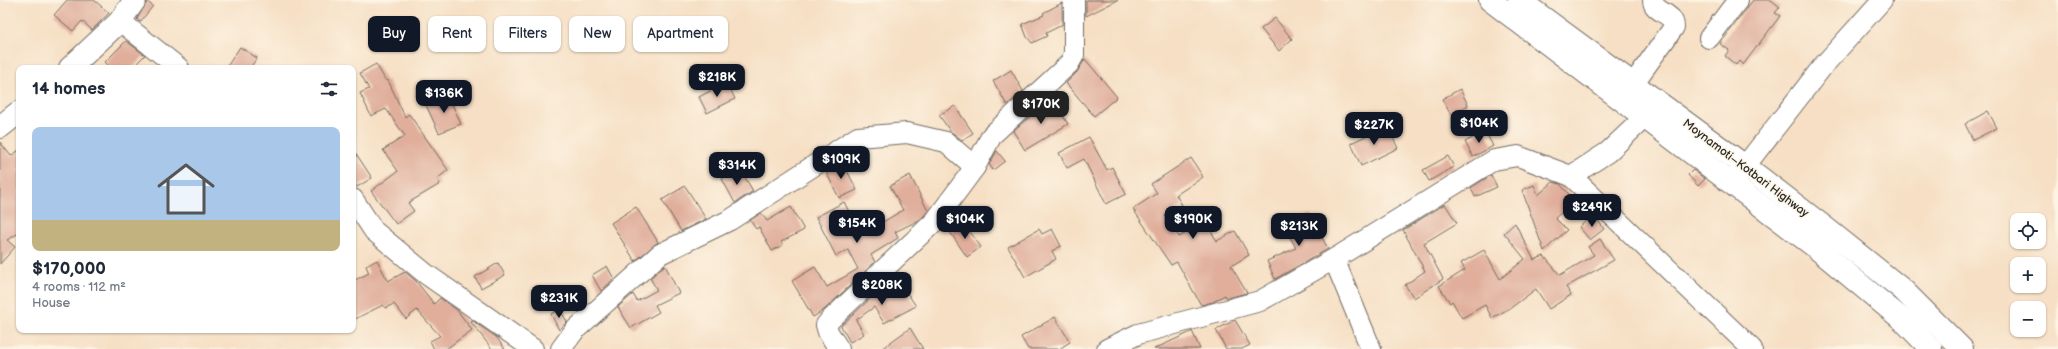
<!DOCTYPE html>
<html lang="en">
<head>
<meta charset="utf-8">
<style>
	:root { --surface:#fff; --page:#f2f2f3; --text:#1f2937; --muted:#747a83; --accent:#111827 }
	body { margin:0; font-family:"Balsamiq Sans",sans-serif; background:var(--page); color:var(--text); height:100vh; display:flex; flex-direction:column; font-size:15px; white-space:nowrap }
	* { box-sizing:border-box; margin:0 }
	p { font-size:13px; color:var(--muted) }
	.icon { flex:none; width:22px; height:22px; fill:none; stroke:currentColor; stroke-width:2; stroke-linecap:round; stroke-linejoin:round }
	.map { position:relative; flex:1; overflow:hidden }
	.side { position:absolute; left:16px; top:65px; width:340px; height:268px; display:flex; flex-direction:column; background:var(--surface); border-radius:8px; box-shadow:0 1px 3px #0004 }
	.side>* { flex:none }
	.hud { position:absolute; left:368px; top:16px; width:380px; height:36px; display:flex; gap:8px }
	.controls { position:absolute; left:2010px; top:213px; display:grid; gap:8px }
	.controls a { display:grid; place-items:center; width:36px; height:36px; border-radius:8px; background:var(--surface); box-shadow:0 1px 3px #0004; font-size:20px }
	.price { position:absolute; translate:-50% -34px; padding:0 9px; border-radius:8px; background:var(--accent); color:#fff; font-size:13px; line-height:26px; filter:drop-shadow(0 1px 2px #0008) }
	.price::after { content:''; position:absolute; left:50%; top:24px; width:12px; height:9px; margin-left:-6px; background:inherit; clip-path:polygon(0 0,100% 0,50% 100%) }
	.price.active { background:#222; color:#fff }
	ul { padding:0; list-style:none }
	li { display:grid; align-content:center; gap:8px; height:212px; padding:0 16px }
	li span { display:grid; place-items:center; height:124px; border-radius:8px; color:#555 }
	li>.icon { margin-inline-start:auto }
	span .icon { width:72px; height:72px; fill:#fffc; stroke-width:1 }
	li b { font-size:17px }
	h2 { display:flex; justify-content:space-between; align-items:center; height:48px; padding:0 16px; font-size:17px }
	.pill { padding:0 14px; border-radius:8px; background:var(--surface); box-shadow:0 1px 3px #0004; font-size:14px; line-height:36px }
	.pill.active { background:var(--accent); color:#fff }
	.map>svg:first-child { display:block }
</style>
</head>
<body>
<div class="map">
<svg width="2058" height="349" viewBox="0 0 2058 349">
	<rect width="100%" height="100%" fill="#fcf5e5"/>
	<filter id="ink" filterUnits="userSpaceOnUse"><feTurbulence type="fractalNoise" baseFrequency=".025" numOctaves="2"/><feDisplacementMap in="SourceGraphic" scale="8" xChannelSelector="R" yChannelSelector="G"/><feConvolveMatrix kernelMatrix="1 2 1 2 8 2 1 2 1" color-interpolation-filters="sRGB"/></filter>
	<filter id="wash" filterUnits="userSpaceOnUse"><feTurbulence type="fractalNoise" baseFrequency=".012" numOctaves="4" result="noise"/><feDisplacementMap in="SourceGraphic" scale="16" xChannelSelector="R" yChannelSelector="G"/><feGaussianBlur stdDeviation="0.9" result="paint"/><feColorMatrix in="noise" values="0 0 0 0 0 0 0 0 0 0 0 0 0 0 0 0 0 1.4 0 .05"/><feComposite in="paint" operator="in"/></filter>
	<g filter="url(#wash)">
		<rect width="100%" height="100%" fill="#f6dfc4"/>
		<g id="blocks">
			<!-- building -->
			<g fill="#e0ae9b">
				<path d="M67,0H94L109,13L92,30L82,21L73,31L54,15Z"/>
				<path d="M1086,0H1118L1086,16Z"/>
				<path d="M1753,0H1771L1780,7L1775,13L1780,16L1743,65L1739,61L1736,65L1725,56L1729,50L1720,44Z"/>
				<path d="M147,2L153,6L140,22L137,19Z"/>
				<path d="M1062,3V25L1046,33L1047,36L1032,43L1027,37L1022,24L1044,15L1043,13Z"/>
				<path d="M1275,18L1292,39L1279,51L1261,29Z"/>
				<path d="M126,41L145,55L132,68H111L105,62Z"/>
				<path d="M240,47L257,58L250,68H226Z"/>
				<path d="M1085,59L1117,97L1094,116L1066,83L1077,72Z"/>
				<path d="M376,64L386,81L388,80L405,117L409,114L448,170L437,179L440,184L408,203L414,211L396,224L371,191L398,171L383,150L405,136L386,109L371,116L360,93L369,89L360,73Z"/>
				<path d="M1011,70L1023,91L1007,105L993,81Z"/>
				<path d="M727,82L735,99L707,113L699,97Z"/>
				<path d="M1460,89L1468,105L1451,115L1442,99Z"/>
				<path d="M448,95L461,124L439,133L426,105Z"/>
				<path d="M1052,98L1068,124L1025,150L1013,131Z"/>
				<path d="M955,106L973,133L962,140L950,131L939,115Z"/>
				<path d="M1988,111L1997,128L1973,140L1965,124Z"/>
				<path d="M1387,126L1398,148L1361,166L1351,143Z"/>
				<path d="M1485,131L1493,146L1473,157L1465,142Z"/>
				<path d="M1089,137L1107,170L1112,167L1126,194L1106,204L1084,159L1067,168L1059,153Z"/>
				<path d="M0,142L11,156L19,150V233L7,240L15,247L0,264Z"/>
				<path d="M353,149L372,178L357,187L353,181Z"/>
				<path d="M997,151L1005,161L993,170L989,164Z"/>
				<path d="M1448,156L1454,167L1429,181L1423,170Z"/>
				<path d="M1191,158L1203,177L1176,195L1182,205L1165,216L1179,237L1205,222L1217,241L1235,231L1249,255L1231,266L1247,293L1227,298L1225,295L1213,302L1201,305L1177,262L1171,265L1133,209L1157,193L1151,184Z"/>
				<path d="M842,161L857,190L839,198L826,172Z"/>
				<path d="M740,169L753,191L735,203L722,179Z"/>
				<path d="M1693,170L1705,179L1698,186L1688,175Z"/>
				<path d="M910,175L928,211L921,219L895,232L898,238L871,255L875,262L824,310L813,317L792,281L815,267L827,287L858,269L848,250L836,256L816,217L844,202L861,235L903,210L890,186Z"/>
				<path d="M1491,175L1497,187L1475,197L1471,188Z"/>
				<path d="M1553,182L1560,184L1575,201L1555,218L1567,230L1544,251L1522,190L1534,185L1538,195Z"/>
				<path d="M685,186L706,219L681,231L662,200Z"/>
				<path d="M1445,204L1457,223L1424,243L1443,279L1414,298L1405,285L1425,271L1403,230Z"/>
				<path d="M636,207L658,242L635,261L611,223Z"/>
				<path d="M791,207L804,230L781,242L783,245L772,251L759,227L756,229L750,220L761,213L767,221Z"/>
				<path d="M1310,214L1328,249L1275,279L1267,261L1296,248L1285,228Z"/>
				<path d="M1594,215L1604,229L1590,240L1579,227Z"/>
				<path d="M963,222L981,247L967,257L950,232Z"/>
				<path d="M1515,223L1534,260L1544,256L1560,275L1594,255L1588,247L1600,239L1614,260L1566,287L1571,295L1549,309L1536,289L1512,307L1492,318L1485,305L1462,318L1452,301L1450,303L1439,286L1465,270L1461,263L1484,250L1500,279L1525,259L1504,233Z"/>
				<path d="M1039,229L1042,234L1052,229L1061,246L1052,251L1056,259L1025,277L1008,247Z"/>
				<path d="M377,260L388,281L405,272L416,281L434,304L440,298L457,310L472,330L446,349H434L430,341L440,336L417,310L406,319L394,304L385,308L383,305L353,320V281L369,273L366,266Z"/>
				<path d="M498,263L505,275L481,288L475,277Z"/>
				<path d="M665,265L679,293L655,305L659,312L631,328L618,307L633,294L637,301L657,290L650,278Z"/>
				<path d="M607,266L614,279L601,291L592,275Z"/>
				<path d="M899,272L907,284L903,287L916,306L884,323L874,307L856,320L864,334L850,342L841,326Z"/>
				<path d="M560,309L567,322L559,330L551,314Z"/>
				<path d="M1055,317L1070,342L1059,349H1028L1021,337Z"/>
				<path d="M1235,320L1250,345L1242,349H1226L1216,330Z"/>
				<path d="M473,321L496,337L505,349H492L471,322Z"/>
				<path d="M910,328L923,349H881L899,336Z"/>
				<path d="M1192,331L1200,349H1154L1191,332Z"/>
			</g>
		</g>
	</g>
	<g filter="url(#ink)">
		<use href="#blocks" fill-opacity="0" stroke="#726a61" stroke-width="1"/>
		<g fill="none" stroke-linecap="round" stroke-linejoin="round">
			<!-- minor casing -->
			<g stroke="#726a61" stroke-width="22">
				<g id="minor">
					<path d="M120,21L179,68"/>
					<path d="M1709,38L1738,0"/>
					<path d="M1633,84L1674,27C1674,12 1653,13 1653,0"/>
					<path d="M1571,176L1608,152L1645,117"/>
					<path d="M1735,179L1823,66L1882,0"/>
					<path d="M353,199L374,231L426,274L533,349"/>
					<path d="M1334,259L1371,349"/>
					<path d="M561,349L575,330L660,254L730,220L858,137L907,133L946,142L975,167"/>
					<path d="M839,349L828,332L826,325L830,320L935,221L975,167L992,135L1069,64L1074,55V0"/>
					<path d="M1107,349L1138,334L1260,301L1334,259L1494,160L1518,156L1571,176L1752,349"/>
				</g>
			</g>
			<!-- major casing -->
			<g stroke="#726a61" stroke-width="24">
				<g id="major">
					<path d="M1490,0L1814,246L1904,321L1931,349"/>
					<path d="M1519,0L1745,166L1828,230L1903,290L1962,349"/>
					<path d="M70,68L120,21L135,0"/>
					<path d="M0,127L19,112"/>
				</g>
			</g>
			<!-- minor -->
			<use href="#minor" stroke="#fff" stroke-width="20"/>
			<!-- major -->
			<use href="#major" stroke="#fff" stroke-width="22"/>
		</g>
	</g>
	<g text-anchor="middle" stroke-width="3" stroke-linejoin="round" paint-order="stroke">
		<!-- street labels -->
		<g font-size="12" fill="#2b2b2b" stroke="#fcf5e5">
			<text transform="translate(1746 168) rotate(37)" y="4">Moynamoti–Kotbari Highway</text>
		</g>
	</g>
</svg>
<div class="controls">
<a><svg class="icon" aria-label="locate" viewBox="0 0 24 24"><circle cx="12" cy="12" r="6"/><path d="M12 2v4M12 18v4M2 12h4M18 12h4"/></svg></a>
<a>+</a>
<a>−</a>
</div>
<b class="price" style="left:717px;top:98px">$218K</b>
<b class="price" style="left:444px;top:114px">$136K</b>
<b class="price active" style="left:1041px;top:125px">$170K</b>
<b class="price" style="left:1479px;top:144px">$104K</b>
<b class="price" style="left:1374px;top:146px">$227K</b>
<b class="price" style="left:841px;top:180px">$109K</b>
<b class="price" style="left:737px;top:186px">$314K</b>
<b class="price" style="left:1592px;top:228px">$249K</b>
<b class="price" style="left:965px;top:240px">$104K</b>
<b class="price" style="left:1193px;top:240px">$190K</b>
<b class="price" style="left:857px;top:244px">$154K</b>
<b class="price" style="left:1299px;top:247px">$213K</b>
<b class="price" style="left:882px;top:306px">$208K</b>
<b class="price" style="left:559px;top:319px">$231K</b>
<div class="hud">
<a class="pill active">Buy</a>
<a class="pill">Rent</a>
<a class="pill">Filters</a>
<a class="pill">New</a>
<a class="pill">Apartment</a>
</div>
<section class="side">
<h2>14 homes<svg class="icon" aria-label="filters" viewBox="0 0 24 24"><path d="M4 7h16M4 17h16"/><circle cx="9" cy="7" r="2"/><circle cx="15" cy="17" r="2"/></svg></h2>
<ul>
<li><span style="background:linear-gradient(#a9c7e8 75%,#c2b280 0)"><svg class="icon" aria-label="home" viewBox="0 0 24 24"><path d="M3 11l9-7 9 7M6 9v11h12V9"/></svg></span><div><b>$170,000</b><p>4 rooms · 112 m²</p><p>House</p></div></li>
</ul>
</section>
</div>
</body>
</html>
